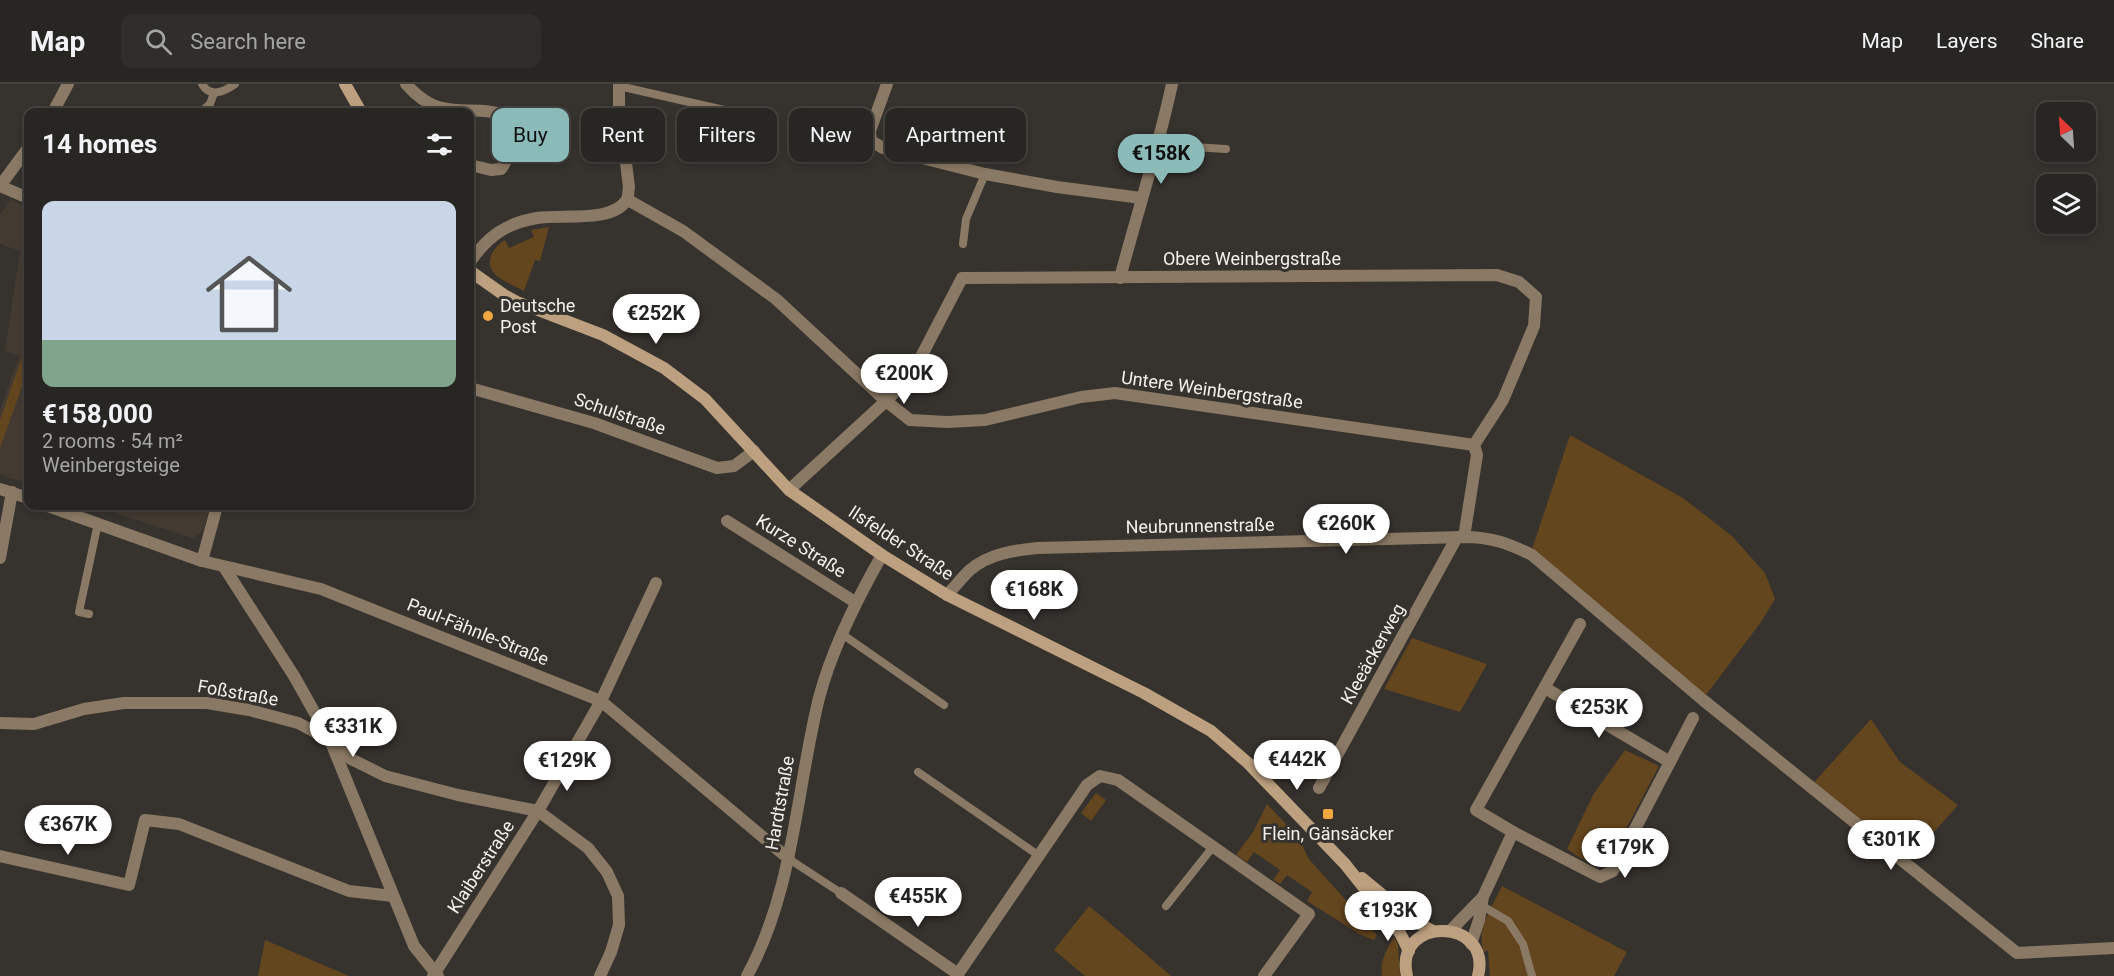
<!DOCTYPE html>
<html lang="en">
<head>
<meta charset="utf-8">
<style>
	:root { --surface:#282622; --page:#302e2a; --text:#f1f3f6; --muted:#a5a5a5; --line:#444340; --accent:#8bbbb9 }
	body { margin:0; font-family:Roboto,sans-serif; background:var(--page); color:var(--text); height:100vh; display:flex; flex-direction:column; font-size:22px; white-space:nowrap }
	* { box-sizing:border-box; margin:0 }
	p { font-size:20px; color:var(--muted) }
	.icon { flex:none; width:33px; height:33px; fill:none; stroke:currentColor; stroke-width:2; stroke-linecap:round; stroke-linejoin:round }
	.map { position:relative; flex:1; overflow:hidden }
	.side { position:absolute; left:24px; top:24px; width:450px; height:402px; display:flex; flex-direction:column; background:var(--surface); border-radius:12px; box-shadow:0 3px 9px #0003,0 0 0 2px var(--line) }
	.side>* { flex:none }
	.top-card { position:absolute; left:492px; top:24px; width:570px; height:54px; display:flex; gap:12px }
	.needle { width:39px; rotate:335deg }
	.tools { position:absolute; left:2036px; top:18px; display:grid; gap:12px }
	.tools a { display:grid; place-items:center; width:60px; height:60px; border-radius:12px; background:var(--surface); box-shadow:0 3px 9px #0003,0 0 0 2px var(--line); font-size:30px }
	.price { position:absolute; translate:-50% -51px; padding:0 14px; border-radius:21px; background:#fff; color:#222; font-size:20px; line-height:39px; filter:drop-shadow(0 2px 3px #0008) }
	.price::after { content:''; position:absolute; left:50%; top:36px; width:18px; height:14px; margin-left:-9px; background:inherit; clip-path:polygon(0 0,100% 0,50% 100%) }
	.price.current { background:var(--accent); color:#111 }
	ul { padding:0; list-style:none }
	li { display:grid; align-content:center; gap:12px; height:318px; padding:0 18px }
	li+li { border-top:2px solid var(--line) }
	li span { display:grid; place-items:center; height:186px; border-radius:12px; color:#555 }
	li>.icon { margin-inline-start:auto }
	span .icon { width:108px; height:108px; fill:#fffc; stroke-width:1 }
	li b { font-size:26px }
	h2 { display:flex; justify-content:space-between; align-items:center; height:72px; padding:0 18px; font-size:26px }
	.chip { padding:0 21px; border-radius:12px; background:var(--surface); box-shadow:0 3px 9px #0003,0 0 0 2px var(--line); font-size:21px; line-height:54px }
	.chip.current { background:var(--accent); color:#111 }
	header { display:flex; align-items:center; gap:36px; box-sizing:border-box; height:84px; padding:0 30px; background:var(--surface); border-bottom:2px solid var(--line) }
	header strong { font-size:28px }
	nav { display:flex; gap:33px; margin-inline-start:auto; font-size:21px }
	.search { width:420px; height:54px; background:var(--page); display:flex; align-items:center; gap:15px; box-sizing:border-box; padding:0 21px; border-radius:12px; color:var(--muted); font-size:22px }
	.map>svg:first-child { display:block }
</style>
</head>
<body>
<header>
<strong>Map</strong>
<div class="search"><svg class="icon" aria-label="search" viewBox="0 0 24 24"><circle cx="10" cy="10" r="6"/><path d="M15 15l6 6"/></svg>Search here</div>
<nav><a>Map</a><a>Layers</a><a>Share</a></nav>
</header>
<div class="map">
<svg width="2114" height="892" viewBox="0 0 2114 892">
	<rect width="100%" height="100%" fill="#36322e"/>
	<!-- built -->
	<g fill="#433b32">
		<path d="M10,115L28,124V400L0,390V326L19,272L5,267L20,167L0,160V131Z"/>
		<path d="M94,422H210L204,444L200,450L192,454Z"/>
	</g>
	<!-- green -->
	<g fill="#63451e">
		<path d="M549,143L540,177L535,176L524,207C515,202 501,197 494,189C484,177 494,163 505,156L509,164L534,153L531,146Z"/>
		<path d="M24,267L28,268V286L0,364V336Z"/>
		<path d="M1570,351L1683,414L1732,452L1765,489L1775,515L1761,538L1703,615L1529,474Z"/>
		<path d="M1412,554L1487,580L1460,628L1384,605Z"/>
		<path d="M1871,635L1900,678L1958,721L1904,782L1809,704Z"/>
		<path d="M1625,666L1659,682L1609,777C1594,786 1580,773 1567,765L1593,711Z"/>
		<path d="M1096,709L1106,716L1091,737L1081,729Z"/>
		<path d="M1267,720L1300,755L1308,774L1377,851L1374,856L1359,850L1307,817L1312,808L1287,791L1280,800L1273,796L1280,786L1254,768L1247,778L1236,771L1253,748Z"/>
		<path d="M1502,802L1627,868L1614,892H1490L1488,866L1484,868C1475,845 1493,822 1502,802Z"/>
		<path d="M1089,822C1118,845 1144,869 1171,892H1085L1054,866Z"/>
		<path d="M1394,853L1398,861L1400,892H1382C1379,879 1387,864 1394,853Z"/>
		<path d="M265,856L349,892H258Z"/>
	</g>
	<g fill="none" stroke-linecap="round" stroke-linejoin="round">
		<!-- lane -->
		<g stroke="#8a7964" stroke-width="8">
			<path d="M202,0C210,14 224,8 235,0"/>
			<path d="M619,2L724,26L725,46"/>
			<path d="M201,28L210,20L214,9"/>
			<path d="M1159,61L1226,65"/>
			<path d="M963,160L966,135L985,90"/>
			<path d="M89,530L79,528L98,439"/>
			<path d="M842,550L944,621"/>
			<path d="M918,688L1038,771"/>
			<path d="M789,775L841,809"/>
			<path d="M1479,820L1508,837L1523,860L1532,892"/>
			<path d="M1166,822L1212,764"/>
		</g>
		<!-- street -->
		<g stroke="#8a7964" stroke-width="12">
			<path d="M406,0C442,41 468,18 510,32C517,48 511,71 501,85L491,86L470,81"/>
			<path d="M887,0L870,47L871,57L883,64L985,90L1057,103L1141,114"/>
			<path d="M53,28L68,0"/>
			<path d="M0,102L28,64"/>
			<path d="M0,102L28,114"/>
			<path d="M628,116L683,147L776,215L886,317L910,336L947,338L985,336L1081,313L1115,309L1474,361"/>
			<path d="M470,178C487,153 506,139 537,134C561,130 611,139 626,117C629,113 628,108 629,103L619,22V0"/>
			<path d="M1120,194C1137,129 1158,66 1172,0"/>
			<path d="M470,304L594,339L717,384L734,382L754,367"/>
			<path d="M0,405L28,414"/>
			<path d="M789,406L886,317L911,292L962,194L1497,191L1519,198L1536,213L1534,242L1503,316L1474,361L1477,371L1464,453"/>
			<path d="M48,422L202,477L321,505L601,617L789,775"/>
			<path d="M727,437L855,518"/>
			<path d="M0,474L12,408"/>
			<path d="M202,477L217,422"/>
			<path d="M224,483L294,592L330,656L414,862L438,892"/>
			<path d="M947,511C955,503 962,493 970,486C988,470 1015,466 1038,464L1464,453C1491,453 1508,459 1532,471L1703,616L2017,869L2114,864"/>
			<path d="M1545,604L1670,678"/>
			<path d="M0,639L34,640L84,625L124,619H207L249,626L298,639L330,656L351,675L385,692L458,711L538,727L588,764L607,788L618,812L619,841L611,868L600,892"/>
			<path d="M1319,704L1457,453"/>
			<path d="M1513,748L1476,726L1580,540"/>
			<path d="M0,772L129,801L145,736L179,740L349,807L393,812"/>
			<path d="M841,809L958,890L957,892"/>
			<path d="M1450,847L1482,814"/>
			<path d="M1471,860L1479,836L1483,813L1513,748L1600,793L1613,787L1693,634"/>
			<path d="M958,890L1087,701L1100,692L1118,696L1309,830L1264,892"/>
			<path d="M433,892L538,727L601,617L656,499"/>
			<path d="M747,892C794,806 796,707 819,614C832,564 857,515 882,471"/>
		</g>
		<!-- secondary -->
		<g stroke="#bca07f" stroke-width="12">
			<path d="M345,0L361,28"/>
			<path d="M470,187L504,211L517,218L603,251L664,284L705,315L789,406L882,471L947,511L1144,609L1211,647L1248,679L1345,780L1400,849L1409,867"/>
			<path d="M1362,794L1414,837L1433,847"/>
			<path d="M1407,892C1393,831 1493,833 1478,892"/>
		</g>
	</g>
	<!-- markers -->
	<g fill="#efa73e" stroke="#36322e" stroke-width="2">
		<circle cx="488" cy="232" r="6"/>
		<rect x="1322" y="724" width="12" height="12" rx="3"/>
	</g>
	<g text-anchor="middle" stroke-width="6" stroke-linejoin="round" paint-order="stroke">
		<!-- street labels -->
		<g font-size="18" fill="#f2f0ed" stroke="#36322e">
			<text x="1252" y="181">Obere Weinbergstraße</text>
			<text transform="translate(1212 306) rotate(8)" y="6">Untere Weinbergstraße</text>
			<text transform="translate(620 330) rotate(19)" y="6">Schulstraße</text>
			<text transform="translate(1200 442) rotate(-1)" y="6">Neubrunnenstraße</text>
			<text transform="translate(901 459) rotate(33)" y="6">Ilsfelder Straße</text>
			<text transform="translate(801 462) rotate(32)" y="6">Kurze Straße</text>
			<text transform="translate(478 548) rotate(22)" y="6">Paul-Fähnle-Straße</text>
			<text transform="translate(1373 570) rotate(-61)" y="6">Kleeäckerweg</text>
			<text transform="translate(238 609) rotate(10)" y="6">Foßstraße</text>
			<text transform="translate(780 719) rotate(-80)" y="6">Hardtstraße</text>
			<text transform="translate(481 783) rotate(-57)" y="6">Klaiberstraße</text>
		</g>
		<!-- poi labels -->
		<g font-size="18" fill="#f2f0ed" stroke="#36322e" text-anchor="start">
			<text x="500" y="228">Deutsche<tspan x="500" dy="21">Post</tspan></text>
			<text x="1328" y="756" text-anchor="middle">Flein, Gänsäcker</text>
		</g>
	</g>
</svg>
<div class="tools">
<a><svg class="needle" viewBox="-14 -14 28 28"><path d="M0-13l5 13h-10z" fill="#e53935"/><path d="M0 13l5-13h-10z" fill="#a5a5a5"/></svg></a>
<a><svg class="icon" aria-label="layers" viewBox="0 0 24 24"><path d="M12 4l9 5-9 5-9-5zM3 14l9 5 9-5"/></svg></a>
</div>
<b class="price current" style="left:1161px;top:101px">€158K</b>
<b class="price" style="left:656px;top:261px">€252K</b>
<b class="price" style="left:904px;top:321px">€200K</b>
<b class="price" style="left:1346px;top:471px">€260K</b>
<b class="price" style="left:1034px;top:537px">€168K</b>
<b class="price" style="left:1599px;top:655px">€253K</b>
<b class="price" style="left:353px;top:674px">€331K</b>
<b class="price" style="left:1297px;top:707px">€442K</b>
<b class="price" style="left:567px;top:708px">€129K</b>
<b class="price" style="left:68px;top:772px">€367K</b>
<b class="price" style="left:1891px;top:787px">€301K</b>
<b class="price" style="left:1625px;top:795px">€179K</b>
<b class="price" style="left:918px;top:844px">€455K</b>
<b class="price" style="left:1388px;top:858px">€193K</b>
<div class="top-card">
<a class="chip current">Buy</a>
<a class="chip">Rent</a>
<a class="chip">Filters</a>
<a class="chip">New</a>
<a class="chip">Apartment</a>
</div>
<section class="side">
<h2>14 homes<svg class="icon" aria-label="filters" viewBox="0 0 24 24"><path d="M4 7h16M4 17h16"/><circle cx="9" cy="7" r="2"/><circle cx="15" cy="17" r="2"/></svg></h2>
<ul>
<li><span style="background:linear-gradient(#c9d6e8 75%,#7fa58c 0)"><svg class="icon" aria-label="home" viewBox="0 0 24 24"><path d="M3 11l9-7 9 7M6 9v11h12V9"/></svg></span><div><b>€158,000</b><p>2 rooms · 54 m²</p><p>Weinbergsteige</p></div></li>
</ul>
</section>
</div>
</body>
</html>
